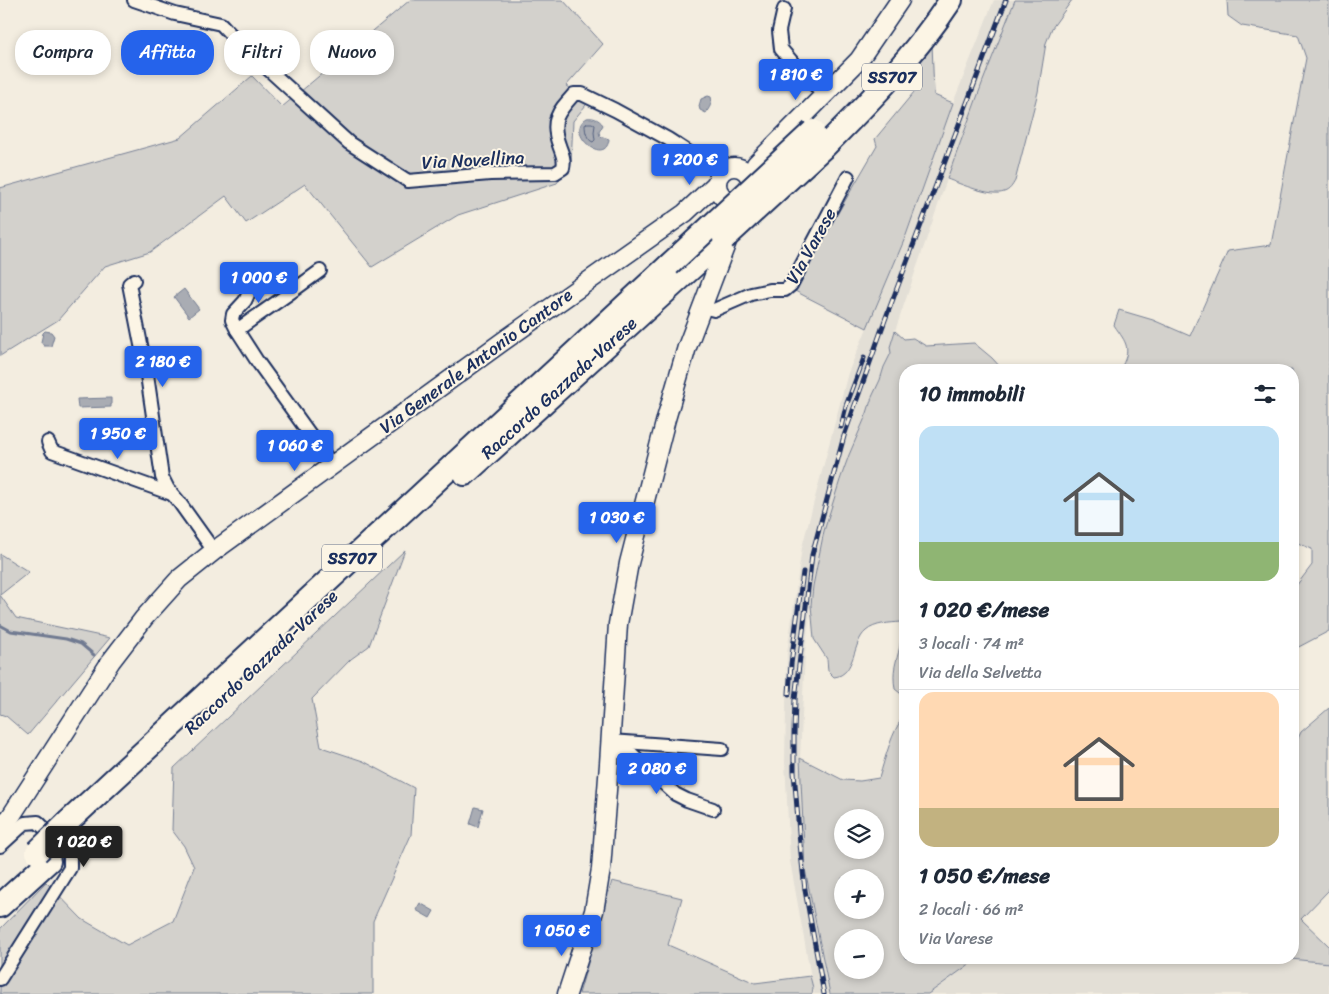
<!DOCTYPE html>
<html lang="it">
<head>
<meta charset="utf-8">
<style>
	:root { --surface:#fff; --page:#f6f6f7; --text:#1f2937; --muted:#747a83; --line:#e0e1e3; --accent:#2563eb }
	body { margin:0; font-family:Sriracha,sans-serif; background:var(--page); color:var(--text); height:100vh; display:flex; flex-direction:column; font-size:19px; white-space:nowrap }
	* { box-sizing:border-box; margin:0 }
	p { font-size:16px; color:var(--muted) }
	.icon { flex:none; width:28px; height:28px; fill:none; stroke:currentColor; stroke-width:2; stroke-linecap:round; stroke-linejoin:round }
	.map { position:relative; flex:1; overflow:hidden }
	.details { position:absolute; left:899px; top:364px; width:400px; height:600px; display:flex; flex-direction:column; background:var(--surface); border-radius:20px; box-shadow:0 2px 8px #0003 }
	.details>* { flex:none }
	.top-card { position:absolute; left:15px; top:30px; width:475px; height:45px; display:flex; gap:10px }
	.tools { position:absolute; left:834px; top:809px; display:grid; gap:10px }
	.tools a { display:grid; place-items:center; width:50px; height:50px; border-radius:50%; background:var(--surface); box-shadow:0 2px 8px #0003; font-size:25px }
	.price { position:absolute; translate:-50% -42px; padding:0 11px; border-radius:5px; background:var(--accent); color:#fff; font-size:16px; line-height:32px; filter:drop-shadow(0 1px 2px #0008) }
	.price::after { content:''; position:absolute; left:50%; top:30px; width:15px; height:11px; margin-left:-8px; background:inherit; clip-path:polygon(0 0,100% 0,50% 100%) }
	.price.current { background:#222; color:#fff }
	ul { padding:0; list-style:none }
	li { display:grid; align-content:center; gap:10px; height:265px; padding:0 20px }
	li+li { border-top:1px solid var(--line) }
	li span { display:grid; place-items:center; height:155px; border-radius:15px; color:#555 }
	li>.icon { margin-inline-start:auto }
	span .icon { width:90px; height:90px; fill:#fffc; stroke-width:1 }
	li b { font-size:21px }
	h2 { display:flex; justify-content:space-between; align-items:center; height:60px; padding:0 20px; font-size:21px }
	.pill { padding:0 18px; border-radius:20px; background:var(--surface); box-shadow:0 2px 8px #0003; font-size:18px; line-height:45px }
	.pill.current { background:var(--accent); color:#fff }
	.map>svg:first-child { display:block }
</style>
</head>
<body>
<div class="map">
<svg width="1329" height="994" viewBox="0 0 1329 994">
	<rect width="100%" height="100%" fill="#f3ede0"/>
	<filter id="ink" filterUnits="userSpaceOnUse"><feTurbulence type="fractalNoise" baseFrequency=".02" numOctaves="2"/><feDisplacementMap in="SourceGraphic" scale="10" xChannelSelector="R" yChannelSelector="G"/><feConvolveMatrix kernelMatrix="1 2 1 2 8 2 1 2 1" color-interpolation-filters="sRGB"/></filter>
	<g filter="url(#ink)">
		<!-- built -->
		<g fill="#e3dfd6">
			<path d="M994,0H1015L983,81L947,179L895,331L890,347L891,353L884,367L880,380L872,397L867,413L849,455L840,480L824,531L813,586L805,653L800,758L805,869L830,994H814L790,861L785,762L787,654L802,547L848,373L905,238L953,103Z"/>
			<path d="M978,958H1286L1292,959L1329,963V994H928Z"/>
		</g>
		<!-- green -->
		<g fill="#d3d1cc" stroke="#778095" fill-rule="evenodd">
			<path d="M410,0H563L603,44L566,86L590,100L573,121L571,164L557,183L458,215L372,267L305,184L246,223L226,196L150,252L105,266L58,320L0,356V188L180,138L252,76L282,107Z"/>
			<path d="M1015,0H1072L1052,28L1046,43L1038,92L1015,181C1012,186 1010,190 1004,192C991,197 961,184 947,179L983,81Z"/>
			<path d="M1227,0H1329V631L1293,650V590L1312,565V549L1293,541L1292,370H1120C1132,348 1127,344 1114,325L1119,310L1153,320L1190,336L1228,251L1271,245L1306,58L1298,35L1242,26L1228,16Z"/>
			<path d="M932,43L934,95L953,103L905,238L867,328L793,290L877,146L875,139L919,86L904,77Z"/>
			<path d="M895,331L904,339L913,338L926,346L974,343L992,358L1003,370H905V697L895,689C892,669 896,664 900,646C901,638 901,629 901,622C890,623 875,623 866,631C852,642 856,675 834,677L828,671L827,659L814,639L811,605L813,586L824,531L840,480L849,455L867,413L872,397L880,380L884,367L891,353L890,347Z"/>
			<path d="M405,550L369,646L351,659L312,699L321,747L363,761L414,788L411,835L373,921V994H0V929L46,882L82,919L127,945L173,921L194,867L184,846L172,830L174,768Z"/>
			<path d="M0,554L29,572L0,595Z"/>
			<path d="M0,595L16,618L110,638L28,735L6,716L0,714Z"/>
			<path d="M1329,708V890L1301,919L1329,946V963L1291,959L1286,958H1292L1293,749L1301,732Z"/>
			<path d="M905,714V958H978L928,994H830L805,869L800,758L843,780L860,781L879,778C886,756 891,733 905,714ZM842,818H875V850H842ZM842,878H875V910H842ZM842,938H875V970H842Z"/>
			<path d="M612,881L682,898L668,945L755,983L810,976L813,988L812,994H579Z"/>
		</g>
		<!-- water -->
		<g fill="#a9acb3" stroke="#707a91">
			<path d="M708,96L711,97C713,103 709,108 706,113L700,110L699,106L701,99Z"/>
			<path d="M587,118C593,117 599,119 603,125L599,132L600,136L609,139C606,168 563,132 587,118Z"/>
			<path d="M184,289L199,309L189,317L174,297Z"/>
			<path d="M45,331L51,332L54,336L51,346H44L41,342L43,333Z"/>
			<path d="M111,398V407L78,408L77,399Z"/>
			<path d="M475,807L483,809L478,827L470,824Z"/>
			<path d="M420,903L434,911L430,918L416,910Z"/>
		</g>
		<g fill="none" stroke-linecap="round" stroke-linejoin="round">
			<!-- shore -->
			<path stroke="#546180" stroke-width="1" d="M588,123H592L595,125L594,132L595,140L593,142C587,140 585,132 585,125Z"/>
			<!-- stream -->
			<path stroke="#707a91" stroke-width="3" d="M0,625L11,631L66,639L81,644L94,655"/>
			<!-- street casing -->
			<g stroke="#1b2f5e" stroke-width="16">
				<g id="street">
					<path d="M134,0L175,14L221,24L234,38L349,143L408,181L490,174L555,173L563,168C565,159 562,154 559,145C550,120 558,112 574,94H582L615,110L668,139L705,163L722,173"/>
					<path d="M784,9L779,31L781,49L799,70L825,95"/>
					<path d="M320,271L287,295L237,330L257,361L332,465"/>
					<path d="M134,280L129,284L130,289L147,375L162,477L168,489L179,502L214,551"/>
					<path d="M702,307L714,310L751,294L770,290H785L791,285L848,177"/>
					<path d="M237,330L232,320L233,314L245,301L254,282L260,275"/>
					<path d="M48,442L52,451L172,494"/>
					<path d="M611,741L722,749"/>
					<path d="M610,750L632,754L675,794L687,800L713,809"/>
					<path d="M0,846L25,823L38,822L70,854V868L0,979"/>
				</g>
			</g>
			<!-- secondary casing -->
			<g stroke="#1b2f5e" stroke-width="21">
				<g id="secondary">
					<circle cx="734" cy="184" r="17"/>
					<path d="M750,180L756,164L859,60L900,0"/>
					<path d="M0,829L11,816L111,661L144,618L179,579L214,551L502,342L685,213L717,183"/>
					<path d="M567,994L594,911L601,869L609,764L618,624L629,563L666,419L687,347L731,231"/>
				</g>
			</g>
			<!-- highway casing -->
			<g stroke="#1b2f5e" stroke-width="26">
				<g id="highway">
					<path d="M825,146C872,99 914,56 951,0"/>
					<path d="M465,474L706,255"/>
					<path d="M69,821L669,265L724,239"/>
					<path d="M0,906L49,861"/>
				</g>
			</g>
			<!-- street -->
			<use href="#street" stroke="#fcf5e5" stroke-width="12"/>
			<!-- secondary -->
			<use href="#secondary" stroke="#fcf5e5" stroke-width="18"/>
			<!-- highway -->
			<use href="#highway" stroke="#fcf5e5" stroke-width="22"/>
			<!-- rail casing -->
			<g stroke="#1b2f5e" stroke-width="5">
				<g id="rail">
					<path d="M841,427L846,406L864,358"/>
					<path d="M789,694L791,664L803,572"/>
					<path d="M824,994L805,890L800,844L794,772V734L795,699L812,555L844,436L885,320L1006,0"/>
				</g>
			</g>
			<!-- rail -->
			<use href="#rail" stroke="#fcf5e5" stroke-width="3" stroke-dasharray="9" stroke-linecap="butt"/>
			<!-- highway-bridge casing -->
			<g stroke="#1b2f5e" stroke-width="26" stroke-linecap="butt">
				<g id="highway-bridge">
					<path d="M724,239L825,146"/>
					<path d="M669,265L813,131"/>
					<path d="M37,852L69,821"/>
				</g>
			</g>
			<!-- highway-bridge -->
			<use href="#highway-bridge" stroke="#fcf5e5" stroke-width="22"/>
		</g>
	</g>
	<g text-anchor="middle" stroke-width="4" stroke-linejoin="round" paint-order="stroke">
		<!-- shield labels -->
		<g fill="#fcf5e5" stroke="#5e6a86" stroke-width="1">
			<rect x="862" y="63.5" width="60" height="27" rx="4"/>
			<rect x="322" y="544.5" width="60" height="27" rx="4"/>
		</g>
		<g font-size="16" font-weight="bold" fill="#1b2f5e">
			<text x="892" y="83">SS707</text>
			<text x="352" y="564">SS707</text>
		</g>
		<!-- street labels -->
		<g font-size="18" fill="#1b2f5e" stroke="#fcf5e5">
			<text transform="translate(473 160) rotate(-3)" y="6">Via Novellina</text>
			<text transform="translate(811 246) rotate(-61)" y="6">Via Varese</text>
			<text transform="translate(476 361) rotate(-36)" y="6">Via Generale Antonio Cantore</text>
			<text transform="translate(559 388) rotate(-42)" y="6">Raccordo Gazzada-Varese</text>
			<text transform="translate(261 662) rotate(-43)" y="6">Raccordo Gazzada-Varese</text>
		</g>
	</g>
</svg>
<div class="tools">
<a><svg class="icon" aria-label="layers" viewBox="0 0 24 24"><path d="M12 4l9 5-9 5-9-5zM3 14l9 5 9-5"/></svg></a>
<a>+</a>
<a>−</a>
</div>
<b class="price" style="left:796px;top:101px">1 810 €</b>
<b class="price" style="left:690px;top:186px">1 200 €</b>
<b class="price" style="left:259px;top:304px">1 000 €</b>
<b class="price" style="left:163px;top:388px">2 180 €</b>
<b class="price" style="left:118px;top:460px">1 950 €</b>
<b class="price" style="left:295px;top:472px">1 060 €</b>
<b class="price" style="left:617px;top:544px">1 030 €</b>
<b class="price" style="left:657px;top:795px">2 080 €</b>
<b class="price current" style="left:84px;top:868px">1 020 €</b>
<b class="price" style="left:562px;top:957px">1 050 €</b>
<div class="top-card">
<a class="pill">Compra</a>
<a class="pill current">Affitta</a>
<a class="pill">Filtri</a>
<a class="pill">Nuovo</a>
</div>
<section class="details">
<h2>10 immobili<svg class="icon" aria-label="filters" viewBox="0 0 24 24"><path d="M4 7h16M4 17h16"/><circle cx="9" cy="7" r="2"/><circle cx="15" cy="17" r="2"/></svg></h2>
<ul>
<li><span style="background:linear-gradient(#bfe0f5 75%,#8fb573 0)"><svg class="icon" aria-label="home" viewBox="0 0 24 24"><path d="M3 11l9-7 9 7M6 9v11h12V9"/></svg></span><div><b>1 020 €/mese</b><p>3 locali · 74 m²</p><p>Via della Selvetta</p></div></li>
<li><span style="background:linear-gradient(#ffd9b3 75%,#c2b280 0)"><svg class="icon" aria-label="home" viewBox="0 0 24 24"><path d="M3 11l9-7 9 7M6 9v11h12V9"/></svg></span><div><b>1 050 €/mese</b><p>2 locali · 66 m²</p><p>Via Varese</p></div></li>
</ul>
</section>
</div>
</body>
</html>
